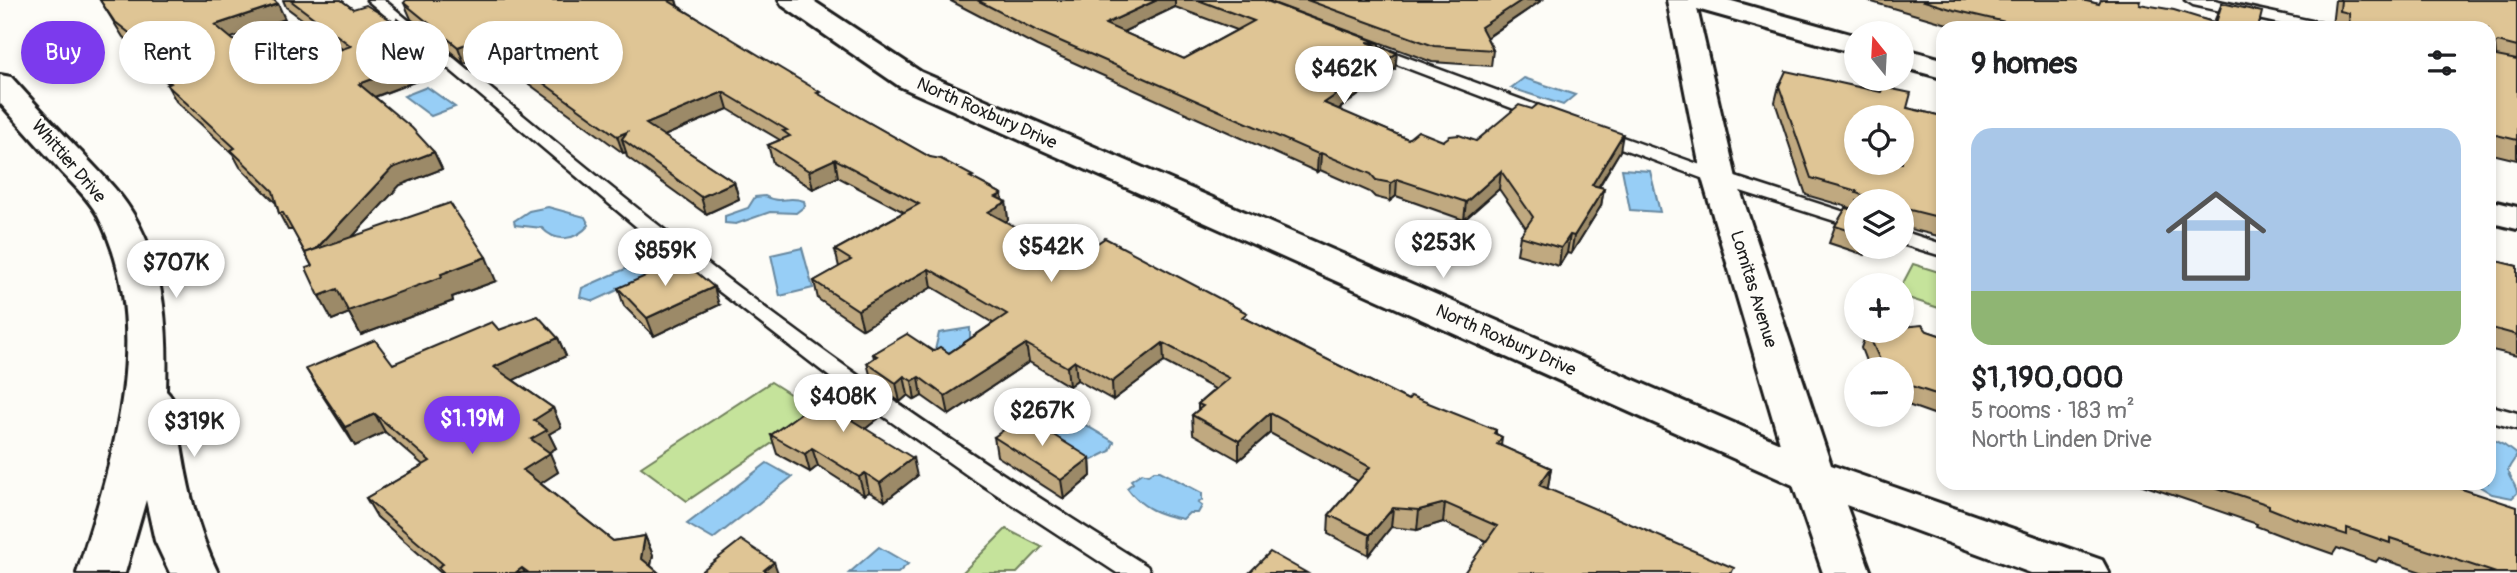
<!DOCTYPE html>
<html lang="en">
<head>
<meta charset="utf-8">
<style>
	:root { --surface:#fff; --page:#f6f6f6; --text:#202124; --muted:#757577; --line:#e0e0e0; --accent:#7c3aed }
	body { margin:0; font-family:Pangolin,sans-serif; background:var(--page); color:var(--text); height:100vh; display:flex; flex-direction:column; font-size:26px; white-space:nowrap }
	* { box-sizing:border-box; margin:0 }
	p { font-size:23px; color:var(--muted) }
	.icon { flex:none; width:38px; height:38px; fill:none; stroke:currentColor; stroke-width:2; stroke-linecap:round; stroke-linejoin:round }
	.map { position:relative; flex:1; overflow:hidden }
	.sheet { position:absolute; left:1936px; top:21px; width:560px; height:469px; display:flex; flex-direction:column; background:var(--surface); border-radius:21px; box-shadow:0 4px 10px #0003 }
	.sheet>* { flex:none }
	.top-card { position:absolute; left:21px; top:21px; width:665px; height:63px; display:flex; gap:14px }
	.needle { width:46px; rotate:342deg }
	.fabs { position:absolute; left:1844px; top:21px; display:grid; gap:14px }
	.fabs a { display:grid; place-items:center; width:70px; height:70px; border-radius:50%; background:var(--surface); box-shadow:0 4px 10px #0003; font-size:35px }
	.price { position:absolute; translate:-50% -60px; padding:0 16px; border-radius:24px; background:#fff; color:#222; font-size:23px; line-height:46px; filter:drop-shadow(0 2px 4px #0008) }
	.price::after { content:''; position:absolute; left:50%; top:42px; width:21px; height:16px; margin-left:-10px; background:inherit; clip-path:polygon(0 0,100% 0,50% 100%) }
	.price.active { background:var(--accent); color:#fff }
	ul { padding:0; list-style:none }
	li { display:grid; align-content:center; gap:14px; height:371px; padding:0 35px }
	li+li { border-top:2px solid var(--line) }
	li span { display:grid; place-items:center; height:217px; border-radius:21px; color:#555 }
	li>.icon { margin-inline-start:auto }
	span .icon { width:126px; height:126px; fill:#fffc; stroke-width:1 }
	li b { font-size:30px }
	h2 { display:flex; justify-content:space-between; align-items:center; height:84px; padding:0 35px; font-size:30px }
	.pill { padding:0 24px; border-radius:32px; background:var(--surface); box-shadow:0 4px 10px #0003; font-size:24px; line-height:63px }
	.pill.active { background:var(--accent); color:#fff }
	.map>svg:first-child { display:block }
</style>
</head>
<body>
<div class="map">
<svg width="2517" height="573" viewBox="0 0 2517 573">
	<rect width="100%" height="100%" fill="#fdfcf7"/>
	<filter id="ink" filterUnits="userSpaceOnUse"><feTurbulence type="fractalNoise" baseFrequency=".0143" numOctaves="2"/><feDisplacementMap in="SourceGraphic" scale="14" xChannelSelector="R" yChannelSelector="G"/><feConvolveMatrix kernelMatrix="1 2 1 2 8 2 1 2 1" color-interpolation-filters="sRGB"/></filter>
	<g filter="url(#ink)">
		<!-- green -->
		<g fill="#c5e39b" stroke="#70805c" stroke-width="2">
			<path d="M1913,264L1942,273V309L1902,296V285Z"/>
			<path d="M771,382L818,412L687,501L641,467Z"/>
			<path d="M1006,529L1042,547L1017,573H962Z"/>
		</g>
		<!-- water -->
		<g fill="#97cef6" stroke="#66879f" stroke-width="2">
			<path d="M319,48L329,55L273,74L263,67Z"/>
			<path d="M1524,78L1575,95L1563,105L1511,88Z"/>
			<path d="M427,87L455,107L431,116L404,96Z"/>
			<path d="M1622,169L1650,171L1660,212L1630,210Z"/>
			<path d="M765,196C781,205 787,195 804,201L805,206L796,213L770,212L736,224L725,223V216L748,208L755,197Z"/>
			<path d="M548,207L585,217L589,225C575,241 556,243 542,228L515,225L514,221L529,211Z"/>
			<path d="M802,248L813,288L780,296L771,255Z"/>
			<path d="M632,266L645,267L647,270L644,278L594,301L580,297L582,288Z"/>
			<path d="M970,328V346L994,362L935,350L939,333Z"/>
			<path d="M1040,409H1049L1052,412L1058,409L1114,442L1110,451L1092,460L1035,425L1039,421L1034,415Z"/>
			<path d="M2489,438L2504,445L2517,455C2515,460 2509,465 2508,471C2508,478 2517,485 2517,493L2512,498L2492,494L2474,483H2488Z"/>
			<path d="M767,463L792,477L713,539L687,524Z"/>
			<path d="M1154,471H1160L1202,493V500L1198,503L1202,506L1198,513H1189L1183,519C1160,515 1141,508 1127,488L1133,483L1131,480L1142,473L1148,475Z"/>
			<path d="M879,547L908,564L898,573H849Z"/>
		</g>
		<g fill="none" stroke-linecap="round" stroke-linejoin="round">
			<!-- service casing -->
			<g stroke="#1c1c1c" stroke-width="5">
				<g id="service">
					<path d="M367,0H384C513,107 641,215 775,315C895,405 1020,487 1147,566L1151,573H1117L970,477L853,395L645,234Z"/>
					<path d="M2185,0H2214L2321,23L2329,28H2299L2193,5Z"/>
					<path d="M1371,44L1563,115L1566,119L1563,123H1551L1365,52L1363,49Z"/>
					<path d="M1597,128L1726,174L1857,216V228L1712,182L1591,137L1588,133Z"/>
					<path d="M1902,231L1942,244V256L1902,244Z"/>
					<path d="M2488,405L2517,413V429L2488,421Z"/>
				</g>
			</g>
			<!-- minor casing -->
			<g stroke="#1c1c1c" stroke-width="6">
				<g id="minor">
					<path d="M779,0H812L921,72L1780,443L1702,178L1667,0H1728L1857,36V54L1697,9L1736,178L1831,465L2102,560L2109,573H2031L1846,505L1871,573H1823L1793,485L899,86L783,6Z"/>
					<path d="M1902,48L1942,59V78L1902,67Z"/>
					<path d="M0,75L11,77C34,102 57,128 81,152C99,172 119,190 133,214C165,268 168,330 166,391C177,401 177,417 179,431C186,481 196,528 218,573H170L155,541L146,500L125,573H77C113,460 156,329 98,216C88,197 70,182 57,167C38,146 19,124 0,103Z"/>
					<path d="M2488,200L2517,207V229L2488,222Z"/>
				</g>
			</g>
			<!-- service -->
			<use href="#service" fill="#fdfcf7" fill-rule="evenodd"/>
			<!-- minor -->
			<use href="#minor" fill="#fdfcf7" fill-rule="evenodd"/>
		</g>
		<!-- wall -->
		<g fill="#c0a980" stroke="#1c1c1c" stroke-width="2" fill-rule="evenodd">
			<path d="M100,0L285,19L230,38L273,73L342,49L286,7L283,0H341L353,9L439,54L446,70L375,97L434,152L442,169L400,185L353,236L496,281L452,297L453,301L361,335L349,313L332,320L312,266L293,230H288L279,213L276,203L240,167L233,154L176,101L167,85L169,84L168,83L141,61L132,46L134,45L123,37Z"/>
			<path d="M676,0L678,6L820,95L930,157L1002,194V200L1006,202L1008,220L1005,222L1074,259L1247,319L1408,400L1496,430V434L1502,437L1501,446L1551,468L1548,487L1486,541L1443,522L1417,530L1391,527L1369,555L1328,534L1329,515L1358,481L1270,433L1239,460L1193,434L1192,415L1198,410V404L1215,389L1164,362L1113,400L1077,380L1069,386L1029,362L949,415L922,396L915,400L908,395L900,402L872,382L867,363L874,358L873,354L933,351L949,353L993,323L932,287L863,329L818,299L814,281L839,267L835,250L904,212L838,177L813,189L773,163L768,145L780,140L728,109L664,136L734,182L739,199L706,214L627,157L626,152L623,153L503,65L501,67L485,55L464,63L411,19L404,3Z"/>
			<path d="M949,0H1264L1379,43V47L1395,69L1338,110L1408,139L1443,141H1476L1620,151L1599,187L1604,188L1601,206L1571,254L1567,253L1559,266L1517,254L1520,236L1526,228L1499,189L1464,220L1396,196L1390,201L1375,197L1370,192L1320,170L1317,172L1037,46ZM1175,7L1237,30L1184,59L1123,32Z"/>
			<path d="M1265,0H1542L1487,38L1493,50L1491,66L1432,62Z"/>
			<path d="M1865,0H2082L2099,4H2139L2214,22L2222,3L2258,28H1961Z"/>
			<path d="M2335,0H2517V160L2488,153V28H2340L2332,26Z"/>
			<path d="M1779,86L1907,108L1942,116V237L1902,227V201H1857V247H1871L1865,255L1829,243L1835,226L1851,208L1806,195L1775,102Z"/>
			<path d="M2488,259L2517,266V356L2488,349Z"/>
			<path d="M618,288L719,305L654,336L624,306Z"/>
			<path d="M499,330L558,338L566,356L513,380L553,408L561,427L549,434L556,448L549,452L558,472L540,483L613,541L645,536L653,555L651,566L659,573H441L377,517L366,498L423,465L385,432L355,446L317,387L306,369L393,364Z"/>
			<path d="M1867,331H1927L1942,336V417L1902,403V369H1869L1861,348Z"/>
			<path d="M876,399L880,417L865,429L917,476L885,501L869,492L864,495L818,466L810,472L777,454L771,435Z"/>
			<path d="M994,437L1090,458L1091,476L1064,499L997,456Z"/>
			<path d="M2137,483H2453L2517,573H2424L2379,558L2376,562L2337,548L2333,554L2282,536L2256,526L2257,524Z"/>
		</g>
		<!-- shaded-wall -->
		<g fill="#9c8a68" stroke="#1c1c1c" stroke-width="2">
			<path d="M662,0H676L678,8Z"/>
			<path d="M1157,0H1175V7L1106,40L1105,24Z"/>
			<path d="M1522,0H1542L1480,42L1481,27Z"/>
			<path d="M278,4L285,19L223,41L215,25Z"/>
			<path d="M479,39L485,55L464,63L458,47Z"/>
			<path d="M496,49L503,65L501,67L495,51Z"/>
			<path d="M1397,53L1395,69L1323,120L1324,103Z"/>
			<path d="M439,54L446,70L366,100L359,84Z"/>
			<path d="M723,92L728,109L652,141L646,124Z"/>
			<path d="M627,132L622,139L626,152L623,153L617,136Z"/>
			<path d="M1623,134L1620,151L1589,202L1592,185Z"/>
			<path d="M434,152L442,169L400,185L317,275L308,258L392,168Z"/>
			<path d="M1321,153L1320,170L1317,172L1318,154Z"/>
			<path d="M835,159L838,177L813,189L809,171Z"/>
			<path d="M1501,171L1499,189L1464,220L1466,202Z"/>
			<path d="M1397,179L1396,196L1390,201L1391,183Z"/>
			<path d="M734,182L739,199L706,214L701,197Z"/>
			<path d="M1604,188L1601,206L1571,254L1574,236Z"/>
			<path d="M1002,194L1003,204L1006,202L1008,220L990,230L988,212L996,197Z"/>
			<path d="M1570,235L1567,253L1559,266L1561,248Z"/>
			<path d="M486,257L496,281L452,297L453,301L361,335L349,313L332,320L319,296L337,289L441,274Z"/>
			<path d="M929,269L932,287L863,329L858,310Z"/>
			<path d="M714,287L719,305L654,336L647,318Z"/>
			<path d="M558,338L566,356L503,385L494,367Z"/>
			<path d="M1163,343L1164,362L1113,400L1112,382Z"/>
			<path d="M1026,344L1029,362L949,415L945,396Z"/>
			<path d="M1075,361L1077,380L1069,386L1067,367Z"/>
			<path d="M904,376L908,395L900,402L896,383Z"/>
			<path d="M919,377L922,396L915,400L912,381Z"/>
			<path d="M876,399L880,417L854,438L850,419Z"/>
			<path d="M553,408L561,427L549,434L556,448L539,458L531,439L534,420Z"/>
			<path d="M1270,413V433L1239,460V441Z"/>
			<path d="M375,414L385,432L355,446L345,427Z"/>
			<path d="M812,448L818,466L810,472L805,454Z"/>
			<path d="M550,453L558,472L532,489L523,470Z"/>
			<path d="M913,458L917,476L885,501L880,483Z"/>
			<path d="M1090,458L1091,476L1064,499L1061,480Z"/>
			<path d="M1551,468L1548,487L1535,504L1539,485Z"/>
			<path d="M865,473L869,492L864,495L859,477Z"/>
			<path d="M1445,503L1443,522L1417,530L1419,510Z"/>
			<path d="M1393,508L1391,527L1369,555L1370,535Z"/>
			<path d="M645,536L653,555L649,573L641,558Z"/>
			<path d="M774,562L778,573H765L764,570Z"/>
			<path d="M522,568L525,573H515Z"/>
		</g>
		<!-- building -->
		<g fill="#dfc595" stroke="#1c1c1c" stroke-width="2" fill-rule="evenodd">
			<path d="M100,0H274L278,4L215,25L273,73L351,46L290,0H341L353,9L366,5L396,23L397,19L439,54L359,84L412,128L434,152L392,168L316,249L305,253L308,258L283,213H279L273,191L231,150L235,148L167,85L171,83L167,80L174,77L132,46L141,42L114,21Z"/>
			<path d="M406,0H667L820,92L817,93L930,157L941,159L973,176L970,177L1002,194L996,197L1006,202L988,212L1074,259L1105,238L1247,313L1242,317L1408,400L1411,396L1496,430L1494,433L1502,437L1497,444L1551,468L1539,485L1734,568L1731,573H1464L1497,526L1445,503L1419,510L1393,508L1370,535L1329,515L1370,467L1270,413L1239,441L1192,415L1203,406L1198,404L1229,378L1163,343L1112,382L1075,361L1067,367L1026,344L945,396L919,377L912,381L904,376L896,383L867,363L877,356L873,354L907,334L933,351L940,347L949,353L1007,314L929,269L858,310L814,281L851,260L835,250L919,204L835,159L809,171L768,145L790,136L783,131L787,130L723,92L646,124L734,182L701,197L622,139L627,132L617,136L496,49L495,51L479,39L458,47L404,3Z"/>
			<path d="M977,0H1157L1105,24L1184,59L1254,21L1198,0H1264L1379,43L1367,42L1397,53L1324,103L1408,139L1418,131L1443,141L1450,136L1459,135L1476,141L1519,105L1532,109L1538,104L1623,134L1592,185L1604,188L1574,236L1570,235L1561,248L1520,236L1533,217L1501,171L1466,202L1397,179L1391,183L1376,180L1371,174L1321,153L1318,154L1035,30Z"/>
			<path d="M1307,0H1522L1481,27L1493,50L1434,46Z"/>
			<path d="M1921,0H2082L2099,4L2101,0H2140L2139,4L2174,10L2216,23L2222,3L2262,12L2258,28H2031L1954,10Z"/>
			<path d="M2341,0H2517V47L2498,42L2495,44L2496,56L2517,60V140L2488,133V28H2350L2349,13L2340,11Z"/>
			<path d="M1786,71L1881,92L1883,87L1911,93L1907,108L1942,116V218L1902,208V201H1865V196L1856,193L1857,191L1811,178L1779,86ZM1857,117H1902V163H1857Z"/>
			<path d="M450,203L486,257L441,274L442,277L348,311L337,289L319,296L306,268L312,266L305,253Z"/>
			<path d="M1846,208L1857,211V233L1835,226Z"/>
			<path d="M2488,259L2517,266V335L2488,327Z"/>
			<path d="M682,260L714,287L647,318L618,288Z"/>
			<path d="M538,316L558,338L494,367L553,408L534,420L547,430L531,439L550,453L523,470L613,541L645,536L641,558L659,573H529L522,568L515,573H444L438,567L443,564L366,498L430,461L375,414L345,427L306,369L375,340L393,364L492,322L499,330Z"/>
			<path d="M1922,325L1927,331L1942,336V396L1902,383V369H1884L1867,331H1902V327Z"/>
			<path d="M847,379L876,399L850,419L913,458L880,483L865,473L859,477L812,448L805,454L771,435Z"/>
			<path d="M1023,416L1090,458L1061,480L994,437Z"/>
			<path d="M2203,483H2453L2459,488L2517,507V573H2496L2390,538V543L2347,528V535L2294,518L2269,508V505Z"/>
			<path d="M741,540L774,562L764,570L768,572V573H699Z"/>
			<path d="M1270,552L1307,573H1249Z"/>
		</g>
	</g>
	<g text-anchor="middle" stroke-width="5" stroke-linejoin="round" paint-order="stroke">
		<!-- street labels -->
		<g font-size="18" fill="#1c1c1c" stroke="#fdfcf7">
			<text transform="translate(987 113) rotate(24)" y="6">North Roxbury Drive</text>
			<text transform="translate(69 161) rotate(49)" y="6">Whittier Drive</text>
			<text transform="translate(1754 289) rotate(73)" y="6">Lomitas Avenue</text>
			<text transform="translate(1506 340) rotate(24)" y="6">North Roxbury Drive</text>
		</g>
	</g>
</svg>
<div class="fabs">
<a><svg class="needle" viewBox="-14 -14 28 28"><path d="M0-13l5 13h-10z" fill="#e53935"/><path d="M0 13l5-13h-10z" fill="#757577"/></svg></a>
<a><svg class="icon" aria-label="locate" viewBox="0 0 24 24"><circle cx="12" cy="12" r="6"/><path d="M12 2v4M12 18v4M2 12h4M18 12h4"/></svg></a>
<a><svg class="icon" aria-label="layers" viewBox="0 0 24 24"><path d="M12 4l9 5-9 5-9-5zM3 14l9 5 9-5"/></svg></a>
<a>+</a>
<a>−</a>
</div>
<b class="price" style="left:1344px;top:106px">$462K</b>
<b class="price" style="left:1443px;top:280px">$253K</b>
<b class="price" style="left:1051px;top:284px">$542K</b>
<b class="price" style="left:665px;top:288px">$859K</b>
<b class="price" style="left:176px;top:300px">$707K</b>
<b class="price" style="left:843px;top:434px">$408K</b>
<b class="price" style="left:1042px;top:448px">$267K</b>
<b class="price active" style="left:472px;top:456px">$1.19M</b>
<b class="price" style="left:194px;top:459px">$319K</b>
<div class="top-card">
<a class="pill active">Buy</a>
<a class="pill">Rent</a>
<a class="pill">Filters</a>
<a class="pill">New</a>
<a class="pill">Apartment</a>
</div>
<section class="sheet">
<h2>9 homes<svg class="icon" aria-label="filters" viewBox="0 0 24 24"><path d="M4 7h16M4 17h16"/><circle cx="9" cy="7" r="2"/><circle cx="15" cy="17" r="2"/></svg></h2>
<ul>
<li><span style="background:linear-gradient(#a9c7e8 75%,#8fb573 0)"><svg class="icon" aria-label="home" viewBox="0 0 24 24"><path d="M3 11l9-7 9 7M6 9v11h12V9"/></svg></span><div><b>$1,190,000</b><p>5 rooms · 183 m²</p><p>North Linden Drive</p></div></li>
</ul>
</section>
</div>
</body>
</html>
